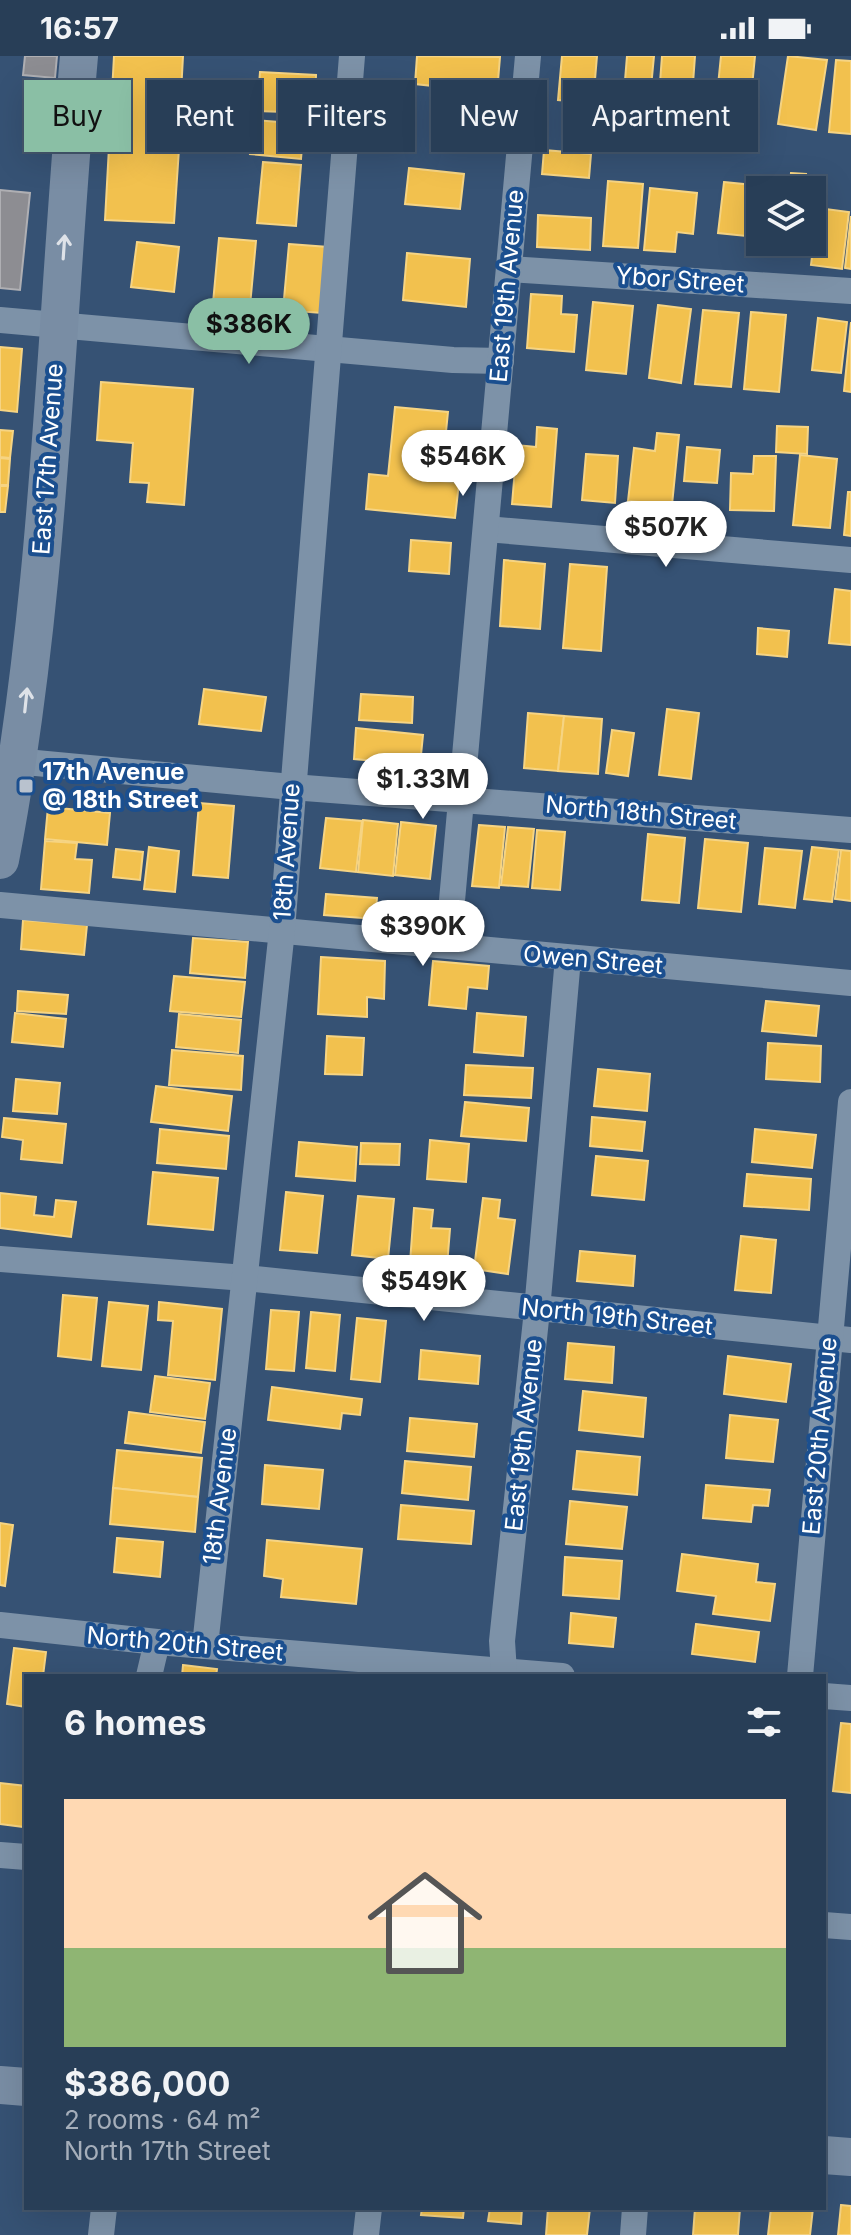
<!DOCTYPE html>
<html lang="en">
<head>
<meta charset="utf-8">
<style>
	:root { --surface:#283e57; --page:#30455d; --text:#f1f3f6; --muted:#a5aeba; --line:#44576d; --accent:#8abfa5 }
	body { margin:0; font-family:Inter,sans-serif; background:var(--page); color:var(--text); height:100vh; display:flex; flex-direction:column; font-size:30px; white-space:nowrap }
	* { box-sizing:border-box; margin:0 }
	p { font-size:26px; color:var(--muted) }
	.icon { flex:none; width:44px; height:44px; fill:none; stroke:currentColor; stroke-width:2; stroke-linecap:round; stroke-linejoin:round }
	.map { position:relative; flex:1; overflow:hidden }
	.side { position:absolute; left:24px; top:1618px; width:802px; height:536px; display:flex; flex-direction:column; background:var(--surface); border-radius:0px; box-shadow:0 8px 32px #0002,0 0 0 2px var(--line) }
	.side>* { flex:none }
	.banner { position:absolute; left:24px; top:24px; width:804px; height:72px; display:flex; gap:16px }
	.tools { position:absolute; left:746px; top:120px; display:grid; gap:16px }
	.tools a { display:grid; place-items:center; width:80px; height:80px; border-radius:0px; background:var(--surface); box-shadow:0 8px 32px #0002,0 0 0 2px var(--line); font-size:40px }
	.price { position:absolute; translate:-50% -68px; padding:0 18px; border-radius:28px; background:#fff; color:#222; font-size:26px; line-height:52px; filter:drop-shadow(0 2px 4px #0008) }
	.price::after { content:''; position:absolute; left:50%; top:48px; width:24px; height:18px; margin-left:-12px; background:inherit; clip-path:polygon(0 0,100% 0,50% 100%) }
	.price.selected { background:var(--accent); color:#111 }
	ul { padding:0; list-style:none }
	li { display:grid; align-content:center; gap:16px; height:424px; padding:0 40px }
	li+li { border-top:2px solid var(--line) }
	li span { display:grid; place-items:center; height:248px; border-radius:0px; color:#555 }
	li>.icon { margin-inline-start:auto }
	span .icon { width:144px; height:144px; fill:#fffc; stroke-width:1 }
	li b { font-size:34px }
	h2 { display:flex; justify-content:space-between; align-items:center; height:96px; padding:0 40px; font-size:34px }
	.tag { padding:0 28px; border-radius:0px; background:var(--surface); box-shadow:0 8px 32px #0002,0 0 0 2px var(--line); font-size:28px; line-height:72px }
	.tag.selected { background:var(--accent); color:#111 }
	.status { display:flex; justify-content:space-between; align-items:center; height:56px; padding:0 40px; background:var(--surface); direction:ltr }
	.status svg { height:22px; fill:currentColor }
	.map>svg:first-child { display:block }
</style>
</head>
<body>
<div class="status"><b>16:57</b><svg viewBox="0 0 49 12"><path d="M0 12V9h3v3zM5 12V6h3v6zM10 12V3h3v9zM15 12V0h3v12zM26 1h20v11H26zM47 4h2v5h-2z"/></svg></div>
<div class="map">
<svg width="851" height="2179" viewBox="0 0 851 2179">
	<rect width="100%" height="100%" fill="#365274"/>
	<!-- homes -->
	<g fill="#f2c14e" stroke="#f6d483" stroke-width="2">
		<path d="M114,0H183L179,74H162L161,92L179,93L174,167L105,164Z"/>
		<path d="M417,0L500,1L497,37L415,28Z"/>
		<path d="M562,0H597L593,47L558,44Z"/>
		<path d="M627,0H654L648,63L622,61Z"/>
		<path d="M662,0H695L690,68L657,66Z"/>
		<path d="M721,0H755L749,62L715,59Z"/>
		<path d="M788,0L827,4L816,74L778,68Z"/>
		<path d="M836,4L851,5V78L829,76Z"/>
		<path d="M260,16L316,19L315,57L257,55Z"/>
		<path d="M253,64L304,68L301,103L250,98Z"/>
		<path d="M544,94L591,98L589,122L542,118Z"/>
		<path d="M263,106L301,109L296,170L257,167Z"/>
		<path d="M409,112L464,118L460,153L405,148Z"/>
		<path d="M791,117L806,118L804,134H789Z"/>
		<path d="M608,125L643,128L638,192L603,190Z"/>
		<path d="M724,126L753,129L746,180L718,177Z"/>
		<path d="M650,132L697,137L693,178L677,176L675,196L644,194Z"/>
		<path d="M818,152L849,156L842,213L811,209Z"/>
		<path d="M538,159L591,162L590,194L537,191Z"/>
		<path d="M851,160V213L845,212Z"/>
		<path d="M219,182L256,185L250,250L213,247Z"/>
		<path d="M137,186L179,191L174,236L131,231Z"/>
		<path d="M289,188L328,191L322,257L283,254Z"/>
		<path d="M407,197L470,203L466,251L403,244Z"/>
		<path d="M531,238L562,240L561,258L577,259L574,296L527,292Z"/>
		<path d="M593,246L633,250L626,318L586,314Z"/>
		<path d="M658,249L691,253L681,327L649,322Z"/>
		<path d="M703,254L739,257L731,331L695,328Z"/>
		<path d="M751,256L786,259L779,336L744,333Z"/>
		<path d="M818,262L847,266L841,317L812,314Z"/>
		<path d="M851,266V336L844,335Z"/>
		<path d="M0,291L22,293L17,356L0,354Z"/>
		<path d="M101,326L193,333L184,449L147,446L149,427L130,426L133,387L97,384Z"/>
		<path d="M395,351L448,356L441,425L459,427L455,462L366,453L369,418L388,420Z"/>
		<path d="M777,370L808,371L807,398L776,396Z"/>
		<path d="M537,371L557,373L551,451L512,448L517,389L536,391Z"/>
		<path d="M0,374L13,375L10,402L0,401Z"/>
		<path d="M657,377L679,379L672,449L628,445L634,392L655,395Z"/>
		<path d="M687,391L720,394L717,427L684,425Z"/>
		<path d="M586,398L618,400L615,447L582,444Z"/>
		<path d="M800,399L837,403L830,472L793,469Z"/>
		<path d="M754,400H776L774,455L730,454L731,417L753,418Z"/>
		<path d="M0,402L10,403L8,429H0Z"/>
		<path d="M0,430H8L5,456H0Z"/>
		<path d="M848,436H851V480L844,479Z"/>
		<path d="M411,484L451,487L449,518L409,515Z"/>
		<path d="M504,504L545,508L540,573L500,570Z"/>
		<path d="M570,508L607,511L601,595L563,592Z"/>
		<path d="M835,533L851,535V589L829,587Z"/>
		<path d="M758,572L789,575L787,601L757,598Z"/>
		<path d="M204,633L266,641L261,675L199,668Z"/>
		<path d="M361,638L413,641L412,667L359,664Z"/>
		<path d="M667,653L699,657L691,723L659,719Z"/>
		<path d="M528,657L564,660L558,715L524,712Z"/>
		<path d="M564,660L602,663L598,718L558,715Z"/>
		<path d="M356,672L423,679L420,709L354,703Z"/>
		<path d="M612,674L634,677L628,720L606,717Z"/>
		<path d="M199,747L234,750L228,822L193,819Z"/>
		<path d="M48,751L110,757L107,789L45,783Z"/>
		<path d="M326,762L362,765L356,816L320,812Z"/>
		<path d="M363,764L398,768L393,820L358,816Z"/>
		<path d="M401,766L436,770L430,823L395,819Z"/>
		<path d="M479,769L505,771L499,832L472,830Z"/>
		<path d="M508,771L534,773L528,831L501,829Z"/>
		<path d="M537,774L565,776L560,834L532,832Z"/>
		<path d="M648,778L685,782L679,847L642,844Z"/>
		<path d="M705,783L748,787L741,856L698,852Z"/>
		<path d="M45,785L77,787L75,803L92,804L89,837L41,833Z"/>
		<path d="M149,791L179,795L175,836L144,833Z"/>
		<path d="M812,791L839,794L832,846L804,843Z"/>
		<path d="M765,792L802,795L795,852L759,848Z"/>
		<path d="M116,793L143,796L140,824L113,821Z"/>
		<path d="M841,794L851,795V845L835,843Z"/>
		<path d="M326,838L377,842L375,863L324,859Z"/>
		<path d="M23,864L87,869L84,899L21,893Z"/>
		<path d="M193,882L248,886L245,922L190,917Z"/>
		<path d="M321,901L385,905L384,943L367,941V961L318,958Z"/>
		<path d="M433,905L489,910L487,933L468,931L466,953L429,949Z"/>
		<path d="M174,920L245,926L241,961L170,955Z"/>
		<path d="M18,935L68,939L66,958L17,955Z"/>
		<path d="M766,945L819,950L816,980L762,975Z"/>
		<path d="M15,957L66,963L63,991L12,986Z"/>
		<path d="M477,957L526,961L523,1000L474,996Z"/>
		<path d="M179,958L241,964L238,997L176,991Z"/>
		<path d="M327,980L364,982L362,1019L325,1018Z"/>
		<path d="M768,987L821,990L820,1026L766,1023Z"/>
		<path d="M172,994L243,1000L241,1034L169,1029Z"/>
		<path d="M466,1009L533,1012L531,1042L464,1039Z"/>
		<path d="M598,1013L650,1018L647,1055L594,1050Z"/>
		<path d="M16,1023L60,1027L57,1058L13,1055Z"/>
		<path d="M156,1030L232,1040L228,1075L151,1066Z"/>
		<path d="M465,1046L529,1052L526,1085L461,1080Z"/>
		<path d="M592,1061L645,1066L642,1095L590,1090Z"/>
		<path d="M4,1062L66,1068L62,1107L21,1103L23,1084L2,1081Z"/>
		<path d="M160,1073L229,1080L226,1113L157,1107Z"/>
		<path d="M755,1073L816,1079L812,1112L752,1106Z"/>
		<path d="M430,1084L469,1088L466,1126L427,1123Z"/>
		<path d="M299,1086L357,1091L355,1125L296,1120Z"/>
		<path d="M361,1087L400,1088L399,1109L360,1108Z"/>
		<path d="M596,1100L648,1105L644,1144L592,1139Z"/>
		<path d="M153,1116L218,1122L213,1174L148,1168Z"/>
		<path d="M747,1118L811,1123L809,1154L744,1150Z"/>
		<path d="M286,1136L323,1140L317,1197L280,1194Z"/>
		<path d="M0,1137L36,1141L34,1159L54,1161L56,1144L76,1146L71,1181L0,1172Z"/>
		<path d="M358,1140L394,1143L388,1203L352,1199Z"/>
		<path d="M483,1142L500,1144L498,1162L515,1164L508,1218L474,1213Z"/>
		<path d="M414,1152L433,1154L431,1172L450,1173L447,1210L410,1207Z"/>
		<path d="M741,1180L776,1184L771,1237L735,1234Z"/>
		<path d="M580,1195L635,1200L633,1230L577,1225Z"/>
		<path d="M63,1239L97,1242L91,1304L58,1300Z"/>
		<path d="M109,1246L148,1250L141,1314L102,1310Z"/>
		<path d="M159,1246L222,1253L215,1324L168,1319L173,1265L158,1264Z"/>
		<path d="M271,1254L299,1256L294,1315L266,1313Z"/>
		<path d="M311,1256L340,1259L335,1315L306,1312Z"/>
		<path d="M357,1262L386,1265L380,1326L351,1323Z"/>
		<path d="M568,1287L614,1291L612,1327L565,1323Z"/>
		<path d="M421,1294L480,1300L478,1328L419,1323Z"/>
		<path d="M728,1300L791,1308L786,1346L724,1338Z"/>
		<path d="M155,1320L210,1327L205,1363L150,1356Z"/>
		<path d="M272,1331L362,1343L360,1359L342,1357L340,1373L268,1364Z"/>
		<path d="M583,1335L646,1342L643,1381L579,1374Z"/>
		<path d="M129,1356L205,1366L201,1397L125,1387Z"/>
		<path d="M730,1359L778,1364L773,1406L726,1402Z"/>
		<path d="M410,1362L477,1368L474,1401L407,1395Z"/>
		<path d="M117,1394L202,1402L198,1441L113,1432Z"/>
		<path d="M577,1395L640,1401L637,1439L573,1433Z"/>
		<path d="M405,1405L471,1411L468,1444L402,1437Z"/>
		<path d="M265,1409L323,1414L319,1453L262,1448Z"/>
		<path d="M706,1429L770,1434L768,1450L753,1449L751,1466L703,1462Z"/>
		<path d="M113,1432L198,1441L195,1476L110,1468Z"/>
		<path d="M570,1445L627,1451L622,1493L566,1488Z"/>
		<path d="M401,1449L474,1455L471,1488L398,1483Z"/>
		<path d="M0,1467L13,1469L5,1530L0,1529Z"/>
		<path d="M117,1482L163,1486L160,1521L114,1516Z"/>
		<path d="M267,1484L362,1493L356,1548L281,1541L283,1523L264,1520Z"/>
		<path d="M682,1498L758,1508L756,1526L775,1528L770,1565L713,1558L716,1540L677,1535Z"/>
		<path d="M565,1501L622,1505L619,1543L563,1539Z"/>
		<path d="M571,1557L616,1562L613,1591L569,1587Z"/>
		<path d="M696,1568L759,1576L755,1606L692,1598Z"/>
		<path d="M14,1592L46,1596L43,1620H26V1651L7,1648Z"/>
		<path d="M183,1609L217,1613L216,1620H182Z"/>
		<path d="M841,1667L851,1668V1737L833,1735Z"/>
		<path d="M0,1727L26,1730L24,1771L0,1768Z"/>
		<path d="M841,2149L851,2150V2179H838Z"/>
		<path d="M422,2152H464L463,2162L421,2159Z"/>
		<path d="M490,2152H522L521,2168L488,2165Z"/>
		<path d="M548,2152H590L587,2179H546Z"/>
		<path d="M695,2152H740L738,2179H693Z"/>
		<path d="M771,2152H813L810,2179H768Z"/>
	</g>
	<!-- industry -->
	<g fill="#8d8d92" stroke="#afafb3" stroke-width="2">
		<path d="M25,0H57L55,22L23,19Z"/>
		<path d="M0,134L30,137L20,234L0,232Z"/>
	</g>
	<g fill="none" stroke-linecap="round" stroke-linejoin="round">
		<!-- minor -->
		<g stroke="#7d92a8" stroke-width="26">
			<path d="M509,213L851,235"/>
			<path d="M0,264L453,304L501,305"/>
			<path d="M486,473L851,504"/>
			<path d="M4,704L292,731L851,774"/>
			<path d="M0,849L851,927"/>
			<path d="M448,889L528,0"/>
			<path d="M0,1203L245,1222L851,1284"/>
			<path d="M0,1569L157,1586L562,1620"/>
			<path d="M205,1590L282,874L352,0"/>
			<path d="M504,1616L502,1585L537,1254L568,902"/>
			<path d="M149,1620L157,1586"/>
			<path d="M800,1620L851,1046"/>
			<path d="M824,1640L851,1642"/>
			<path d="M0,1799L26,1801"/>
			<path d="M824,1869L851,1871"/>
			<path d="M101,2179L104,2152"/>
			<path d="M366,2179L369,2152"/>
			<path d="M633,2179L635,2152"/>
		</g>
		<!-- secondary -->
		<g stroke="#798da4" stroke-width="38">
			<path d="M0,804C51,539 55,268 79,0"/>
			<path d="M0,2029L26,2031"/>
			<path d="M824,2099L851,2101"/>
		</g>
	</g>
	<!-- one-way arrows -->
	<defs><path id="oneway-shaft" d="M-6 0H5M1.5-3L5.5 0L1.5 3" fill="none" stroke-width="1.6" stroke-linecap="round" stroke-linejoin="round" transform="scale(2)"/></defs>
	<g stroke="#dee2e8">
		<use href="#oneway-shaft" transform="translate(64 191) rotate(-86)"/>
		<use href="#oneway-shaft" transform="translate(26 644) rotate(-84)"/>
	</g>
	<!-- markers -->
	<rect fill="#b9c2ce" stroke="#1b4f8f" stroke-width="3" x="18" y="722" width="16" height="16" rx="4"/>
	<g text-anchor="middle" stroke-width="8" stroke-linejoin="round" paint-order="stroke">
		<!-- street labels -->
		<g font-size="24" fill="#fff" stroke="#1b4f8f">
			<text transform="translate(680 224) rotate(4)" y="8">Ybor Street</text>
			<text transform="translate(507 230) rotate(-85)" y="8">East 19th Avenue</text>
			<text transform="translate(48 403) rotate(-86)" y="8">East 17th Avenue</text>
			<text transform="translate(641 757) rotate(5)" y="8">North 18th Street</text>
			<text transform="translate(287 796) rotate(-86)" y="8">18th Avenue</text>
			<text transform="translate(593 904) rotate(5)" y="8">Owen Street</text>
			<text transform="translate(617 1261) rotate(6)" y="8">North 19th Street</text>
			<text transform="translate(524 1379) rotate(-84)" y="8">East 19th Avenue</text>
			<text transform="translate(820 1380) rotate(-85)" y="8">East 20th Avenue</text>
			<text transform="translate(220 1440) rotate(-83)" y="8">18th Avenue</text>
			<text transform="translate(185 1588) rotate(5)" y="8">North 20th Street</text>
		</g>
		<!-- poi labels -->
		<g font-size="24" font-weight="bold" fill="#fff" stroke="#1b4f8f" text-anchor="start">
			<text x="42" y="724">17th Avenue<tspan x="42" dy="28">@ 18th Street</tspan></text>
		</g>
	</g>
</svg>
<div class="tools">
<a><svg class="icon" aria-label="layers" viewBox="0 0 24 24"><path d="M12 4l9 5-9 5-9-5zM3 14l9 5 9-5"/></svg></a>
</div>
<b class="price selected" style="left:249px;top:310px">$386K</b>
<b class="price" style="left:463px;top:442px">$546K</b>
<b class="price" style="left:666px;top:513px">$507K</b>
<b class="price" style="left:423px;top:765px">$1.33M</b>
<b class="price" style="left:423px;top:912px">$390K</b>
<b class="price" style="left:424px;top:1267px">$549K</b>
<div class="banner">
<a class="tag selected">Buy</a>
<a class="tag">Rent</a>
<a class="tag">Filters</a>
<a class="tag">New</a>
<a class="tag">Apartment</a>
</div>
<section class="side">
<h2>6 homes<svg class="icon" aria-label="filters" viewBox="0 0 24 24"><path d="M4 7h16M4 17h16"/><circle cx="9" cy="7" r="2"/><circle cx="15" cy="17" r="2"/></svg></h2>
<ul>
<li><span style="background:linear-gradient(#ffd9b3 60%,#8fb573 0)"><svg class="icon" aria-label="home" viewBox="0 0 24 24"><path d="M3 11l9-7 9 7M6 9v11h12V9"/></svg></span><div><b>$386,000</b><p>2 rooms · 64 m²</p><p>North 17th Street</p></div></li>
</ul>
</section>
</div>
</body>
</html>
